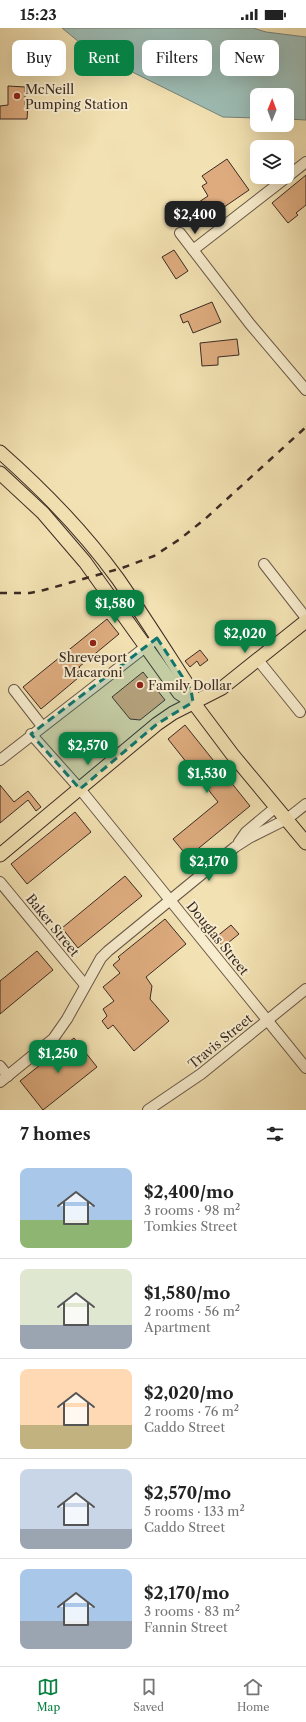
<!DOCTYPE html>
<html lang="en">
<head>
<meta charset="utf-8">
<style>
	:root { --surface:#fff; --page:#f2f2f2; --text:#222; --muted:#767676; --line:#e0e0e0; --accent:#0b8043 }
	body { margin:0; font-family:"Libre Caslon Text",serif; background:var(--page); color:var(--text); height:100vh; display:flex; flex-direction:column; font-size:15px; white-space:nowrap }
	* { box-sizing:border-box; margin:0 }
	p { font-size:13px; color:var(--muted) }
	.icon { flex:none; width:22px; height:22px; fill:none; stroke:currentColor; stroke-width:2; stroke-linecap:round; stroke-linejoin:round }
	.map { position:relative; height:1082px; overflow:hidden }
	.sheet { display:flex; flex-direction:column; background:var(--surface); flex:1 }
	.sheet>* { flex:none }
	.guide { position:absolute; left:12px; top:12px; width:282px; height:36px; display:flex; gap:8px }
	.needle { width:26px; rotate:1deg }
	.tools { position:absolute; left:250px; top:60px; display:grid; gap:8px }
	.tools a { display:grid; place-items:center; width:44px; height:44px; border-radius:8px; background:var(--surface); box-shadow:0 4px 16px #0002; font-size:20px }
	.price { position:absolute; translate:-50% -34px; padding:0 9px; border-radius:8px; background:var(--accent); color:#fff; font-size:13px; line-height:26px; filter:drop-shadow(0 1px 2px #0008) }
	.price::after { content:''; position:absolute; left:50%; top:24px; width:12px; height:9px; margin-left:-6px; background:inherit; clip-path:polygon(0 0,100% 0,50% 100%) }
	.price.selected { background:#222; color:#fff }
	ul { padding:0; list-style:none }
	li { display:flex; align-items:center; gap:12px; height:100px; padding:0 20px }
	li+li { border-top:1px solid var(--line) }
	li span { display:grid; place-items:center; flex:none; width:112px; height:80px; border-radius:8px; color:#555 }
	li>.icon { margin-inline-start:auto }
	span .icon { width:48px; height:48px; fill:#fffc; stroke-width:1 }
	li b { font-size:17px }
	h2 { display:flex; justify-content:space-between; align-items:center; height:48px; padding:0 20px; font-size:17px }
	.tag { padding:0 14px; border-radius:8px; background:var(--surface); box-shadow:0 4px 16px #0002; font-size:14px; line-height:36px }
	.tag.selected { background:var(--accent); color:#fff }
	.status { display:flex; justify-content:space-between; align-items:center; height:28px; padding:0 20px; background:var(--surface); direction:ltr }
	.status svg { height:11px; fill:currentColor }
	.dock { display:flex; justify-content:space-around; align-items:center; height:56px; border-top:1px solid var(--line); background:var(--surface); font-size:11px; color:var(--muted) }
	.dock a { display:grid; justify-items:center; gap:2px }
	.dock .selected { color:var(--accent) }
	.map>svg:first-child { display:block }
</style>
</head>
<body>
<div class="status"><b>15:23</b><svg viewBox="0 0 49 12"><path d="M0 12V9h3v3zM5 12V6h3v6zM10 12V3h3v9zM15 12V0h3v12zM26 1h20v11H26zM47 4h2v5h-2z"/></svg></div>
<div class="map">
<svg width="306" height="1082" viewBox="0 0 306 1082">
	<rect width="100%" height="100%" fill="#f2e1b2"/>
	<filter id="stains"><feTurbulence type="fractalNoise" baseFrequency=".005" numOctaves="4"/><feColorMatrix values="0 0 0 0 .2 0 0 0 0 .09 0 0 0 0 .02 0 0 0 .5 -.17"/></filter>
	<radialGradient id="worn" r=".72"><stop offset=".6" stop-color="#630" stop-opacity="0"/><stop offset="1" stop-color="#630" stop-opacity=".3"/></radialGradient>
	<!-- water -->
	<path fill="#9dbcb4" stroke="#76827a" d="M62,0H253L266,4L306,9V92L287,91V67H257V90L223,89L90,23Z"/>
	<!-- building -->
	<g fill="#ddab7e" stroke="#3b2b24">
		<path d="M8,58L25,59V77H28L27,91H0V78L8,77Z"/>
		<path d="M227,131L249,162L195,199L184,184L208,168L202,158L207,155L202,148Z"/>
		<path d="M306,147V177L296,185L298,187L288,195L272,175Z"/>
		<path d="M174,222L188,243L176,251L162,229Z"/>
		<path d="M212,274L221,294L193,305L188,293L183,295L180,287Z"/>
		<path d="M237,311L239,327L218,329V337L202,338L200,315Z"/>
		<path d="M107,591L119,606L79,639L84,645L41,681L23,659Z"/>
		<path d="M200,622L208,632L200,638L197,633L190,639L185,633Z"/>
		<path d="M143,644L165,672L140,692L130,691L112,669Z"/>
		<path d="M185,697L250,778L188,829L173,811L218,774L168,711Z"/>
		<path d="M0,757L14,774L28,763L41,779L36,783L28,772L0,795Z"/>
		<path d="M75,784L91,804L27,856L11,836Z"/>
		<path d="M125,848L142,868L78,920L62,900Z"/>
		<path d="M165,891L186,916L146,949L152,958L150,971L169,993L134,1023L113,997L108,1001L102,993L107,988L103,981L114,973L103,959L120,945L113,937L120,931L118,929Z"/>
		<path d="M231,897L239,906L223,919L216,909Z"/>
		<path d="M37,923L53,942L0,986V953Z"/>
		<path d="M74,1010L97,1039L43,1082L20,1053Z"/>
	</g>
	<g fill="none" stroke-linecap="round" stroke-linejoin="round">
		<!-- minor casing -->
		<g stroke="#695848" stroke-width="12">
			<g id="minor">
				<path d="M287,149L306,134"/>
				<path d="M180,205L250,296L306,362"/>
				<path d="M193,222L287,149"/>
				<path d="M264,536L306,590"/>
				<path d="M258,632L300,684"/>
				<path d="M14,662L42,698"/>
				<path d="M31,706L80,761L306,1040"/>
				<path d="M0,732L157,610"/>
				<path d="M239,814L246,804L276,779"/>
				<path d="M0,854L85,957"/>
				<path d="M0,1038L8,1048"/>
				<path d="M0,1054L53,1011L67,991L101,930L108,923L235,819L249,810L287,791L306,776"/>
				<path d="M148,1082L201,1046L306,961"/>
			</g>
		</g>
		<!-- major casing -->
		<g stroke="#3b2b24" stroke-width="15">
			<g id="major">
				<path d="M0,424C43,462 84,504 118,551C143,587 167,625 191,662L193,674"/>
				<path d="M0,445L43,485L85,534L179,665L193,674L232,726L306,815"/>
				<path d="M0,827L157,696L173,685L222,660L306,593"/>
			</g>
		</g>
		<!-- minor -->
		<use href="#minor" stroke="#f7eccd" stroke-width="10"/>
		<!-- major -->
		<use href="#major" stroke="#f2e1b2" stroke-width="13"/>
		<!-- rail -->
		<path stroke="#3b2b24" stroke-width="2.5" stroke-dasharray="7 7" stroke-linecap="butt" d="M0,565H30L44,562L122,540L154,528L180,511L205,491L306,399"/>
	</g>
	<!-- marked area -->
	<path fill="#0f766e" fill-opacity="0.2" stroke="#0f766e" stroke-width="3" stroke-dasharray="8 5" stroke-linejoin="round" d="M157,610L191,662L193,674L157,696L80,761L31,706Z"/>
	<!-- markers -->
	<g fill="#8f2418" stroke="#f7eccd" stroke-width="1.5">
		<circle cx="17" cy="68" r="4"/>
		<circle cx="93" cy="615" r="4"/>
		<circle cx="140" cy="657" r="4"/>
	</g>
	<g text-anchor="middle" stroke-width="4" stroke-linejoin="round" paint-order="stroke">
		<!-- poi labels -->
		<g font-size="13" fill="#3b2b24" stroke="#f7eccd" text-anchor="start">
			<text x="25" y="66">McNeill<tspan x="25" dy="15">Pumping Station</tspan></text>
			<text x="93" y="634" text-anchor="middle">Shreveport<tspan x="93" dy="15">Macaroni</tspan></text>
			<text x="148" y="662">Family Dollar</text>
		</g>
		<!-- street labels -->
		<g font-size="13" fill="#3b2b24" stroke="#f7eccd">
			<text transform="translate(53 897) rotate(51)" y="5">Baker Street</text>
			<text transform="translate(218 910) rotate(51)" y="5">Douglas Street</text>
			<text transform="translate(220 1013) rotate(-39)" y="5">Travis Street</text>
		</g>
	</g>
	<rect width="100%" height="100%" filter="url(#stains)"/>
	<rect width="100%" height="100%" fill="url(#worn)"/>
</svg>
<div class="tools">
<a><svg class="needle" viewBox="-14 -14 28 28"><path d="M0-13l5 13h-10z" fill="#e53935"/><path d="M0 13l5-13h-10z" fill="#767676"/></svg></a>
<a><svg class="icon" aria-label="layers" viewBox="0 0 24 24"><path d="M12 4l9 5-9 5-9-5zM3 14l9 5 9-5"/></svg></a>
</div>
<b class="price selected" style="left:195px;top:207px">$2,400</b>
<b class="price" style="left:115px;top:596px">$1,580</b>
<b class="price" style="left:245px;top:626px">$2,020</b>
<b class="price" style="left:88px;top:738px">$2,570</b>
<b class="price" style="left:207px;top:766px">$1,530</b>
<b class="price" style="left:209px;top:854px">$2,170</b>
<b class="price" style="left:58px;top:1046px">$1,250</b>
<div class="guide">
<a class="tag">Buy</a>
<a class="tag selected">Rent</a>
<a class="tag">Filters</a>
<a class="tag">New</a>
</div>
</div>
<section class="sheet">
<h2>7 homes<svg class="icon" aria-label="filters" viewBox="0 0 24 24"><path d="M4 7h16M4 17h16"/><circle cx="9" cy="7" r="2"/><circle cx="15" cy="17" r="2"/></svg></h2>
<ul>
<li><span style="background:linear-gradient(#a9c7e8 65%,#8fb573 0)"><svg class="icon" aria-label="home" viewBox="0 0 24 24"><path d="M3 11l9-7 9 7M6 9v11h12V9"/></svg></span><div><b>$2,400/mo</b><p>3 rooms · 98 m²</p><p>Tomkies Street</p></div></li>
<li><span style="background:linear-gradient(#dfe7d0 70%,#9aa5b1 0)"><svg class="icon" aria-label="home" viewBox="0 0 24 24"><path d="M3 11l9-7 9 7M6 9v11h12V9"/></svg></span><div><b>$1,580/mo</b><p>2 rooms · 56 m²</p><p>Apartment</p></div></li>
<li><span style="background:linear-gradient(#ffd9b3 70%,#c2b280 0)"><svg class="icon" aria-label="home" viewBox="0 0 24 24"><path d="M3 11l9-7 9 7M6 9v11h12V9"/></svg></span><div><b>$2,020/mo</b><p>2 rooms · 76 m²</p><p>Caddo Street</p></div></li>
<li><span style="background:linear-gradient(#c9d6e8 75%,#9aa5b1 0)"><svg class="icon" aria-label="home" viewBox="0 0 24 24"><path d="M3 11l9-7 9 7M6 9v11h12V9"/></svg></span><div><b>$2,570/mo</b><p>5 rooms · 133 m²</p><p>Caddo Street</p></div></li>
<li><span style="background:linear-gradient(#a9c7e8 65%,#9aa5b1 0)"><svg class="icon" aria-label="home" viewBox="0 0 24 24"><path d="M3 11l9-7 9 7M6 9v11h12V9"/></svg></span><div><b>$2,170/mo</b><p>3 rooms · 83 m²</p><p>Fannin Street</p></div></li>
</ul>
</section>
<nav class="dock">
<a class="selected"><svg class="icon" aria-label="map" viewBox="0 0 24 24"><path d="M3 6l6-2 6 2 6-2v14l-6 2-6-2-6 2zM9 4v14M15 6v14"/></svg>Map</a>
<a><svg class="icon" aria-label="saved" viewBox="0 0 24 24"><path d="M7 4h10v16l-5-4-5 4z"/></svg>Saved</a>
<a><svg class="icon" aria-label="home" viewBox="0 0 24 24"><path d="M3 11l9-7 9 7M6 9v11h12V9"/></svg>Home</a>
</nav>
</body>
</html>
